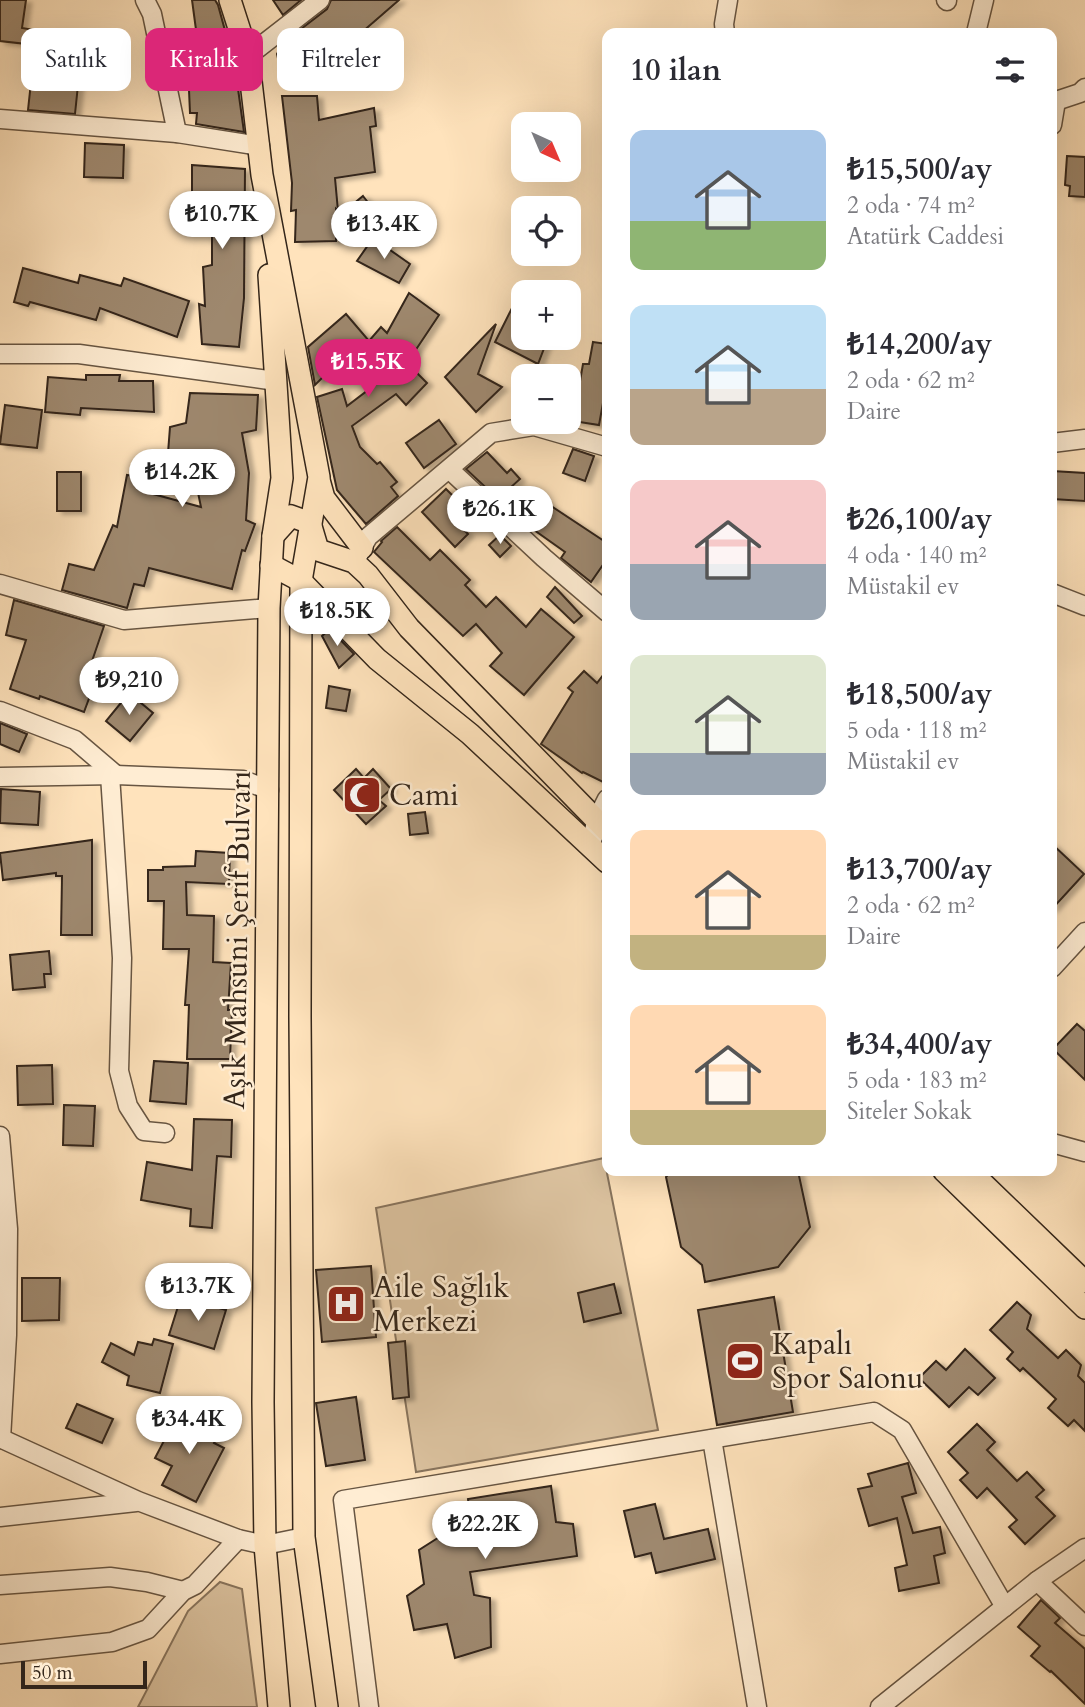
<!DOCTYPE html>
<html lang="tr">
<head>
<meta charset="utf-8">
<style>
	:root { --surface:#fff; --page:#f2f2f3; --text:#2b2b33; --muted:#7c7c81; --accent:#db2777 }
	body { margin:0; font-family:Cardo,serif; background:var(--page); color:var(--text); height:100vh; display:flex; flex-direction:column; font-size:26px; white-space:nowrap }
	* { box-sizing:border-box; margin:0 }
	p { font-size:23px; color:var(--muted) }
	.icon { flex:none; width:38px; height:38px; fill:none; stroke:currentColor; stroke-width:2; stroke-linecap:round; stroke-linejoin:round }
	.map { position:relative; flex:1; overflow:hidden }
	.details { position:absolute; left:602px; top:28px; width:455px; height:1148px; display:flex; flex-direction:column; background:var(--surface); border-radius:14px; box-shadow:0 7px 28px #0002 }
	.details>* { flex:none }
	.hud { position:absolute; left:21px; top:28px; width:476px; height:63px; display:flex; gap:14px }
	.needle { width:46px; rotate:136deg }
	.buttons { position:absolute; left:511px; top:112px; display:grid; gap:14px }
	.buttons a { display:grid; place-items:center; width:70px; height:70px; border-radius:14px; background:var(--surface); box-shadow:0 7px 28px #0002; font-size:35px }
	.scale { position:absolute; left:21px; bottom:18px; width:126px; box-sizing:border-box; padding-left:7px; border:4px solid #34261a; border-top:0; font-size:19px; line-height:24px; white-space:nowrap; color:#34261a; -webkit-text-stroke:5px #ffedd3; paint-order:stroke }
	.price { position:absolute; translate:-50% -60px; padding:0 16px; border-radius:24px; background:#fff; color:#222; font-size:23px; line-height:46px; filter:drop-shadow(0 2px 4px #0008) }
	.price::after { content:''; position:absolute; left:50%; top:42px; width:21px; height:16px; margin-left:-10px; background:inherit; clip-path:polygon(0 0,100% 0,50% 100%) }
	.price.active { background:var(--accent); color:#fff }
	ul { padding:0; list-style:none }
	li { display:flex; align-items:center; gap:21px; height:175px; padding:0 28px }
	li span { display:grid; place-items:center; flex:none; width:196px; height:140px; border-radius:14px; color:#555 }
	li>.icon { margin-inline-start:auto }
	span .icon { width:84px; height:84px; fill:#fffc; stroke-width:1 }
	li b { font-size:30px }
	h2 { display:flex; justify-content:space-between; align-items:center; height:84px; padding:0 28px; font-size:30px }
	.chip { padding:0 24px; border-radius:14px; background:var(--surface); box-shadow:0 7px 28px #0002; font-size:24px; line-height:63px }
	.chip.active { background:var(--accent); color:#fff }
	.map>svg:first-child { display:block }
</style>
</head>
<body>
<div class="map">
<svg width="1085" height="1707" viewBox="0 0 1085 1707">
	<defs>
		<filter id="shadow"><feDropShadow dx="5.5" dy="3" stdDeviation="2" flood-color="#0004"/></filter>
	</defs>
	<rect width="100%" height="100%" fill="#ffe3bc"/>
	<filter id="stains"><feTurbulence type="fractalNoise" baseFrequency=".00286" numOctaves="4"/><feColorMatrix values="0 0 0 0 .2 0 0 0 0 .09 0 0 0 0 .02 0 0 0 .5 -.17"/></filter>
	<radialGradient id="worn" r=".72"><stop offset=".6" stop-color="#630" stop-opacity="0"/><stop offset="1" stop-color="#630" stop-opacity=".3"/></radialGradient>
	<!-- green -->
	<g fill="#dcc3a0" stroke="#88745d" stroke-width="2">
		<path d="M604,1158L658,1430L416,1472L376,1208Z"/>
		<path d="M220,1582L242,1589L257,1707H138L188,1611Z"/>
	</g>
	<!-- building -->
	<g fill="#9e886e" stroke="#34261a" stroke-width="2" filter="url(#shadow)">
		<path d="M0,0H26L22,28L76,37L68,84L78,85L75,114L28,110L35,45L0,41Z"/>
		<path d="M192,0H215L218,5L235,67L244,132L196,124L197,113H190L189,90H197L195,54L199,52Z"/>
		<path d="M273,0H301L283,15Z"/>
		<path d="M331,0H399L346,46L340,38L306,73L279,63L277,54L284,42L327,9Z"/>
		<path d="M282,96H317L319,120L374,108L376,126L370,127L375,172L335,178L338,211L336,209V241L295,242L296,210L291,211L292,183Z"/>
		<path d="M85,143L124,145L123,178L84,177Z"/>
		<path d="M1067,156L1085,157V197L1069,196L1070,186L1065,185Z"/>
		<path d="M192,165L245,169L244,298L239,347L202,344L199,304L205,306L203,267L212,265V228L192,213Z"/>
		<path d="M363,196L383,222L365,240L341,214Z"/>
		<path d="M373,238L410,264L399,283L357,261Z"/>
		<path d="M23,268L78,283L80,275L121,286L124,278L189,301L177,337L100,308L96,320L30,302L28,306L14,302Z"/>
		<path d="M409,293L439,315L407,363L427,383L406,405L396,394L352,426L360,447L377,464L380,462L397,482L391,487L398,496L366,524L337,490L317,397L342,389L347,406L389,374L350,350L315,385L308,347L346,314L369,341L381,327L387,333Z"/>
		<path d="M513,306L523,311V338H548L538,364L495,342Z"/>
		<path d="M496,324L478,374L502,387L476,412L445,377Z"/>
		<path d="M593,342L607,344V393L605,392L599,425L573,421L583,364H589Z"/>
		<path d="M86,375H120L119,381H153L154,412L81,408L80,415L45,412L48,377L86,380Z"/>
		<path d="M190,393L258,395L256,430L242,433L249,473L246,520L255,524L245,551L242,550L232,589L149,568L144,586L134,584L127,608L62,590L69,564L94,570L113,525L117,527L127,475L156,480L153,494L201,507L196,483L197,468L167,466L170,427L186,423Z"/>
		<path d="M5,405L42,410L37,448L0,444Z"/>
		<path d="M439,420L456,444L424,468L406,443Z"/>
		<path d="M573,449L594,456L585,481L563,473Z"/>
		<path d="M487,452L507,473L511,469L520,479L498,499L466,469Z"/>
		<path d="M1052,471L1085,473V501L1052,499Z"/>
		<rect x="57" y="472" width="24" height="39"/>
		<path d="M446,489L470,513L458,524L468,534L455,547L422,512Z"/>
		<path d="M536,496L607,543V559L591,582L561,558L565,552L520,520Z"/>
		<path d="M397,527L430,560L440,550L470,580L465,585L486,607L496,597L526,627L541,609L574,637L524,695L490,666L502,653L476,624L463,636L374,552L382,542L381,541Z"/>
		<path d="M500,535L511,546L500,557L489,545Z"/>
		<path d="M555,587L582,616L574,623L547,597Z"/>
		<path d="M14,600L104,626L89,670L98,674L84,712L40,696L39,699L10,689L26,640L6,635Z"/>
		<path d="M330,629L354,654L339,668L322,636Z"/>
		<path d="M607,670V784L583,772L582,773L541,744L573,692L568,688L584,671L597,683Z"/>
		<path d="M329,686L350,690L346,711L326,708Z"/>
		<path d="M129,693L153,713L130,741L106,721Z"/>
		<path d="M0,723L27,734L19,752L0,744Z"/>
		<path d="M356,769L364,778L373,769L391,789L379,800L386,806L366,824L334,790Z"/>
		<path d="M1,789L40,792L38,825L0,823Z"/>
		<path d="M425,812L428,833L410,835L408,814Z"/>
		<path d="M92,840V935H61L62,876H56V873L3,880L0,853Z"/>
		<path d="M1052,844L1084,874L1052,909Z"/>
		<path d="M196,851L230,853L229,884L186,882L187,915L214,916L213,962L231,963L228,1010H232L230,1059H187L189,1005H185L189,949H163L164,901H148V870H163V867L195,866Z"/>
		<path d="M49,951L51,974H44L45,987L13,990L10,955Z"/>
		<path d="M1077,1024L1085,1031V1080L1053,1049Z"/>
		<path d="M154,1061L188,1063L186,1104L150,1101Z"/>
		<path d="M52,1065L53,1104L18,1105L17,1066Z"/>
		<path d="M64,1105L95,1106L93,1146L63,1145Z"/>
		<path d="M194,1119L232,1120L231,1157L217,1156L212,1228L190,1226L191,1209L141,1200L147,1162L192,1170Z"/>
		<path d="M671,1171H798L810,1227L778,1267L705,1282L702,1265L681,1247L666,1177Z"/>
		<path d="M371,1266L376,1337L322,1342L316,1270Z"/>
		<path d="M22,1278H60L59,1320L22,1321Z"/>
		<path d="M614,1284L621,1313L584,1322L578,1293Z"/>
		<path d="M181,1297L226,1310L214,1349L169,1335Z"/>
		<path d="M774,1297L793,1412L717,1425L698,1310Z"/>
		<path d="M1017,1302L1031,1315L1027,1329L1058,1358L1066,1350L1081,1365L1078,1376L1085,1383V1431L1074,1420L1068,1426L1048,1408L1056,1399L1023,1368L1020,1371L1007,1359L1013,1352L990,1330Z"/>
		<path d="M154,1339L173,1344L160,1393L127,1385L129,1376L102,1362L111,1343L134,1355L138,1342L152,1345Z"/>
		<path d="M405,1341L409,1397L393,1399L388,1343Z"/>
		<path d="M965,1349L995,1378L978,1395L969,1387L949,1407L919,1378L936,1361L946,1370Z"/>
		<path d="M356,1397L365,1460L326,1466L316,1403Z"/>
		<path d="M77,1404L113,1419L102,1443L66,1428Z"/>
		<path d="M179,1412L219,1433L214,1443L224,1448L196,1502L162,1485L172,1466L155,1458Z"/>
		<path d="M977,1424L995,1442L987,1450L1017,1481L1027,1472L1044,1490L1036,1497L1055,1516L1025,1544L1009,1527L1017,1520L987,1488L977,1498L960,1480L968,1473L948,1452Z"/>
		<path d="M908,1463L916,1493L902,1497L913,1533L940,1527L945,1553L934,1556L939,1583L899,1591L895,1568L907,1565L897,1518L869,1526L858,1489L872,1486L868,1474Z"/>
		<path d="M551,1486L556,1522L573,1524L577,1556L470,1572L474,1595L490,1598L491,1647L455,1658L447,1624L414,1630L407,1596L424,1584L419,1550L455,1527L456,1517L470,1515L468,1499Z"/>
		<path d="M655,1504L664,1539L708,1529L715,1559L656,1573L651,1553L635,1557L624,1511Z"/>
		<path d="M1041,1600L1060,1618L1055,1623L1085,1649V1704L1051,1671L1050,1672L1031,1656L1040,1646L1018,1627Z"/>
	</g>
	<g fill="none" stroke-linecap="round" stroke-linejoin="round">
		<!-- minor casing -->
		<g stroke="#675542" stroke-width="21">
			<g id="minor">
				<path d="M145,0L152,14L177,133"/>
				<path d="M946,0L947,1"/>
				<path d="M725,33L724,24L728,0"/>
				<path d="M976,33L984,0"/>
				<path d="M248,56L320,0"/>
				<path d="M1052,99L1056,101L1052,125"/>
				<path d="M1056,101L1080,93L1085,88"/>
				<path d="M0,119L177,133L260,146"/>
				<path d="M0,354H79L276,381"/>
				<path d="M1052,443L1085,439"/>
				<path d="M450,470L544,558L607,612"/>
				<path d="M356,559L368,537L491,433L534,426L607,447"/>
				<path d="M0,584L124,620L269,608"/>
				<path d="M1052,593L1085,606"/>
				<path d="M0,711L75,740L116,775"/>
				<path d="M110,775L122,958L119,1071L128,1106L144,1131L165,1133"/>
				<path d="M0,777L116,775L243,780L269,790"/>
				<path d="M591,847L596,821L607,799"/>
				<path d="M1052,968L1085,932"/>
				<path d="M0,1136L8,1229L7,1335L1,1439"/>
				<path d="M1052,1143L1085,1152"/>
				<path d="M0,1438L138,1501L238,1539L265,1545L304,1537"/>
				<path d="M712,1439L757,1707"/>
				<path d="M0,1517L136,1502"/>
				<path d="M1037,1581L1085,1548"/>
				<path d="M0,1585L110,1577L147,1582L183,1591"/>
				<path d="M0,1654L112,1642L148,1629L183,1591L195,1585L238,1539"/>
				<path d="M369,1707L343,1500L874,1412L902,1430L1005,1607"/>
				<path d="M880,1707L1037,1581L1085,1626"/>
			</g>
		</g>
		<!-- major casing -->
		<g stroke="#34261a" stroke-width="24">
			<g id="major">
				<path d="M230,0L248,56L262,175L319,477L301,581L300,1017L304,1537L327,1707"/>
				<path d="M269,275L282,478L273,536L269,608L263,1402L265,1545L279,1707"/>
				<path d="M319,480L324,498L362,548"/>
				<path d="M273,536L291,516L310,523L318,550L354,562L368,575L409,628L607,831"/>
				<path d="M271,565L301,581L377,659L470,734L607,862"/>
				<path d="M944,1171L1085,1308"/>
				<path d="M970,1171L1085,1282"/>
			</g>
		</g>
		<!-- minor -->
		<use href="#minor" stroke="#ffedd3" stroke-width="18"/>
		<!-- major -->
		<use href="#major" stroke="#ffe3bc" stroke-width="21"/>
	</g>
	<!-- icons -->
	<defs>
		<g id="mosque-square" transform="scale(2.0125)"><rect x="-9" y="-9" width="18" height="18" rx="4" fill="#8f2418" stroke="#ffedd3"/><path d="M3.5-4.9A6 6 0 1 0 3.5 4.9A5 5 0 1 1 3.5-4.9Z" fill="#fff"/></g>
		<g id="hospital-square" transform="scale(2.0125)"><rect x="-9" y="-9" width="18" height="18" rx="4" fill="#8f2418" stroke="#ffedd3"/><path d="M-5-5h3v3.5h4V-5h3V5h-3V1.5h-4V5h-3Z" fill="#fff"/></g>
		<g id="stadium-square" transform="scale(2.0125)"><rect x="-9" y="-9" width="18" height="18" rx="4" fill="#8f2418" stroke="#ffedd3"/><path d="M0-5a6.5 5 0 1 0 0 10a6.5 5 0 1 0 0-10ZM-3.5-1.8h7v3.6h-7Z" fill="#fff"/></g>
	</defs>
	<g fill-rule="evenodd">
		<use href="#mosque-square" x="362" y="795"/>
		<use href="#hospital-square" x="346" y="1304"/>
		<use href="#stadium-square" x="745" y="1361"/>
	</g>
	<g text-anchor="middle" stroke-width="5" stroke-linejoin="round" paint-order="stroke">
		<!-- poi labels -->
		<g font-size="30" fill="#34261a" stroke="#ffedd3" text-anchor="start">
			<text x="389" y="805">Cami</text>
			<text x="373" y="1297">Aile Sağlık<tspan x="373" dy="34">Merkezi</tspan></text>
			<text x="772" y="1354">Kapalı<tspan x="772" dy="34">Spor Salonu</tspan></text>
		</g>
		<!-- street labels -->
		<g font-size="30" fill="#34261a" stroke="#ffedd3">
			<text transform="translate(237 940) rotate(-89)" y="10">Aşık Mahsuni Şerif Bulvarı</text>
		</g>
	</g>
	<rect width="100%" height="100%" filter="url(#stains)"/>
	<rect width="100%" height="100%" fill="url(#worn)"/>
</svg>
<div class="buttons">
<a><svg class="needle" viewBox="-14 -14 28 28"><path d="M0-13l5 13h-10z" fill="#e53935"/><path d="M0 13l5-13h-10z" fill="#7c7c81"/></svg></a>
<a><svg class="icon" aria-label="locate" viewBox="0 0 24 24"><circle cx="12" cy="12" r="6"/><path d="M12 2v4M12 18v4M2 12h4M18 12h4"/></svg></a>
<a>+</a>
<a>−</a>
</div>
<div class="scale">50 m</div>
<b class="price" style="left:222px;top:251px">₺10.7K</b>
<b class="price" style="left:384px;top:261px">₺13.4K</b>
<b class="price active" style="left:368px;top:399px">₺15.5K</b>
<b class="price" style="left:182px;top:509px">₺14.2K</b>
<b class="price" style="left:500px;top:546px">₺26.1K</b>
<b class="price" style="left:337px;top:648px">₺18.5K</b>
<b class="price" style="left:129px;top:717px">₺9,210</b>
<b class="price" style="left:198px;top:1323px">₺13.7K</b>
<b class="price" style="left:189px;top:1456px">₺34.4K</b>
<b class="price" style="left:485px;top:1561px">₺22.2K</b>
<div class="hud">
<a class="chip">Satılık</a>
<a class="chip active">Kiralık</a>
<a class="chip">Filtreler</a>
</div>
<section class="details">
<h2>10 ilan<svg class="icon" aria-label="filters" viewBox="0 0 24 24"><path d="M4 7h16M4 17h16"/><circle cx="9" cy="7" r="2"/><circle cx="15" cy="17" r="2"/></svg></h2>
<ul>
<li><span style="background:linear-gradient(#a9c7e8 65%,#8fb573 0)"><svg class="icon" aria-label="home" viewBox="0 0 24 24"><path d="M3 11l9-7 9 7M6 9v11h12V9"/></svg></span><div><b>₺15,500/ay</b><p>2 oda · 74 m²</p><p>Atatürk Caddesi</p></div></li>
<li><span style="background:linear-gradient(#bfe0f5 60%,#b9a48a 0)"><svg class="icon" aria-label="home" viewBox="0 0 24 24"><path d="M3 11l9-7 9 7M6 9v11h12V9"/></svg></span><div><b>₺14,200/ay</b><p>2 oda · 62 m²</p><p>Daire</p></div></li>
<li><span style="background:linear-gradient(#f6c9c9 60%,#9aa5b1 0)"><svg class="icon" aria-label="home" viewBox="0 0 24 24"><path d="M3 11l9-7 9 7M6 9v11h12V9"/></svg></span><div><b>₺26,100/ay</b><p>4 oda · 140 m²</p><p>Müstakil ev</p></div></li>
<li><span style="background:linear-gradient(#dfe7d0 70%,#9aa5b1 0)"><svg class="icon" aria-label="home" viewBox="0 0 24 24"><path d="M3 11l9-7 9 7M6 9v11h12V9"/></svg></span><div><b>₺18,500/ay</b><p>5 oda · 118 m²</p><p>Müstakil ev</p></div></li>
<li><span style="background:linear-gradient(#ffd9b3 75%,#c2b280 0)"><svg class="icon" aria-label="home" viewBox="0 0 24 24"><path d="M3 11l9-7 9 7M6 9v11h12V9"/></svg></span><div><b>₺13,700/ay</b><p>2 oda · 62 m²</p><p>Daire</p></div></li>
<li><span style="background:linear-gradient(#ffd9b3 75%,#c2b280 0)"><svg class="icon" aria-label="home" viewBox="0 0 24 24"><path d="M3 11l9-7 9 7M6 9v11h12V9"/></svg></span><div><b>₺34,400/ay</b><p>5 oda · 183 m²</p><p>Siteler Sokak</p></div></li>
</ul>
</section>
</div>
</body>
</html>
